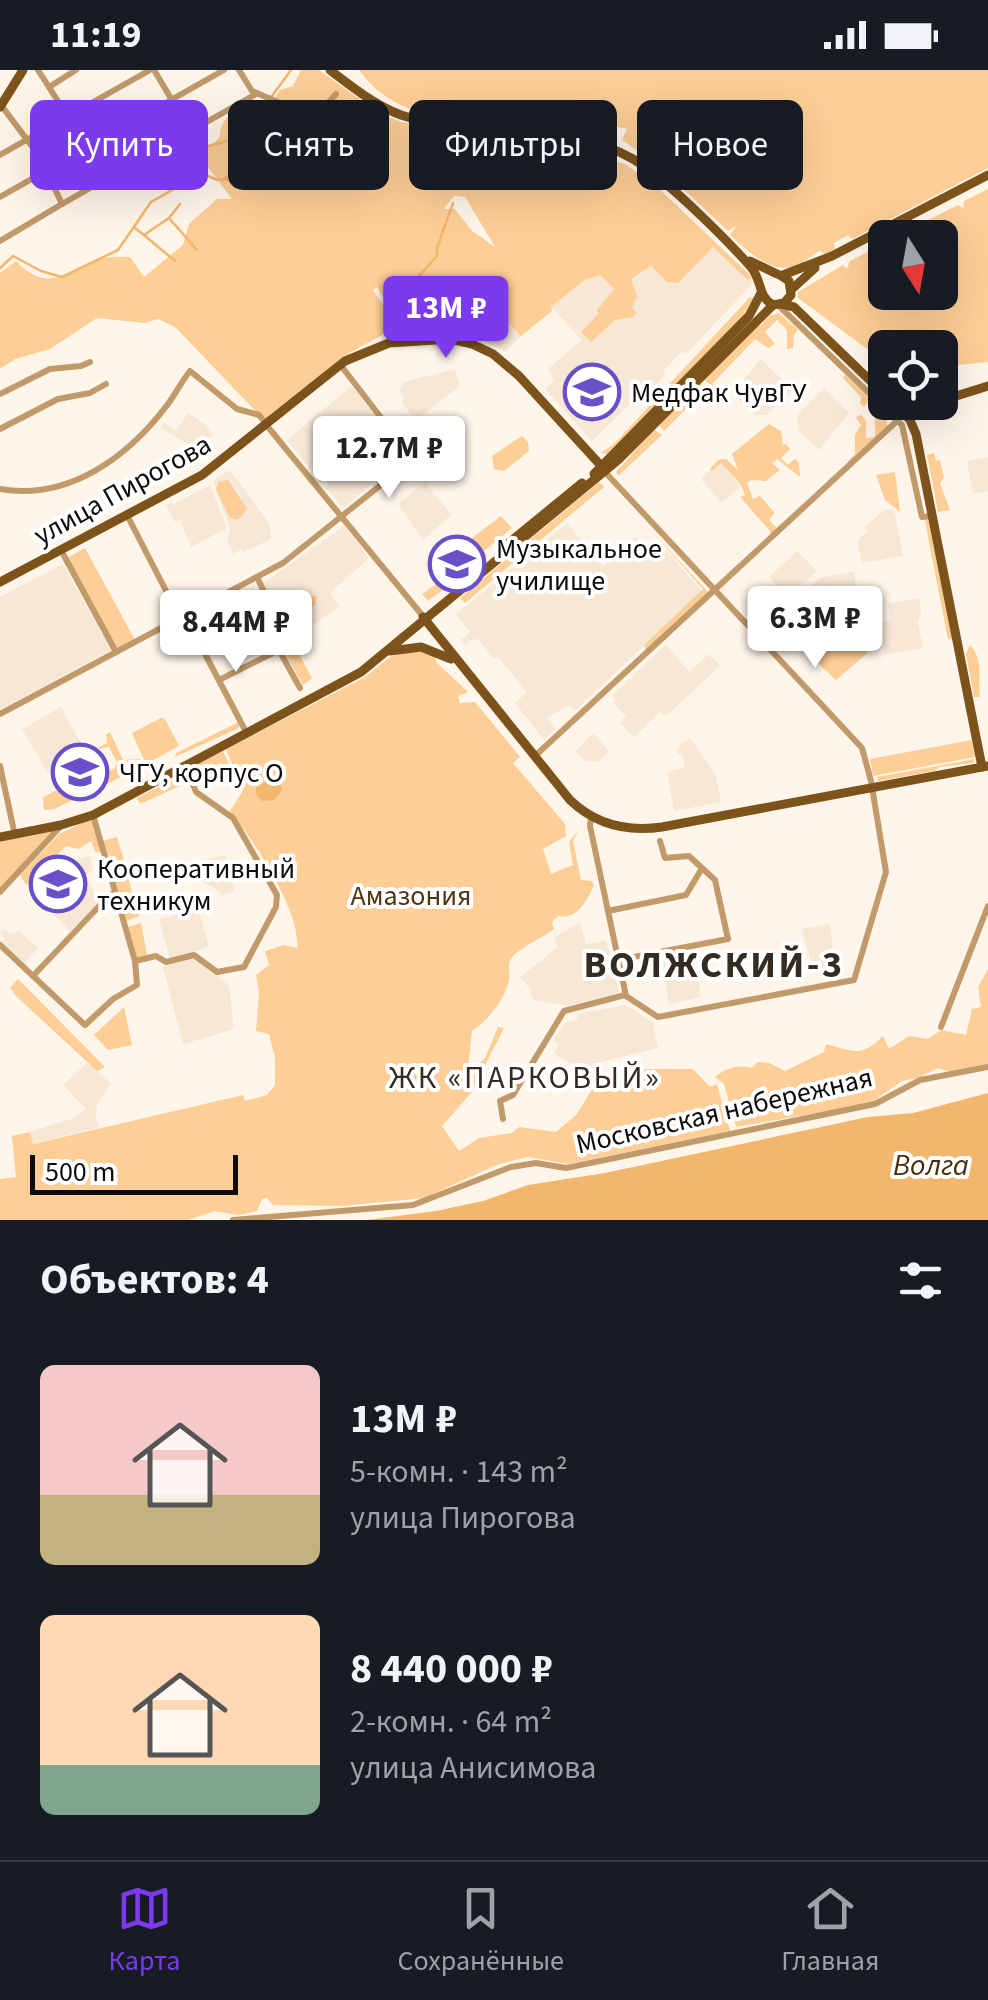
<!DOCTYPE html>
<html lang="ru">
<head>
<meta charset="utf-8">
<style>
	:root { --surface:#171b24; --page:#242831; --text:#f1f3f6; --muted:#9ea1a6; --line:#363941; --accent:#7c3aed }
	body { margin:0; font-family:"Source Sans 3",sans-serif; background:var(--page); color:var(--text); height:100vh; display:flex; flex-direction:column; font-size:38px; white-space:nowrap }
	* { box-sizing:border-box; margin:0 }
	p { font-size:32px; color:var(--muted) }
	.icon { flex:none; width:55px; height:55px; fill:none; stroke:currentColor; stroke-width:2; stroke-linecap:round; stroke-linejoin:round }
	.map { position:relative; height:1150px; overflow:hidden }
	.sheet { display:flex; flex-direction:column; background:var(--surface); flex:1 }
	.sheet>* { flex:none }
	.banner { position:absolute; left:30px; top:30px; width:930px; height:90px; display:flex; gap:20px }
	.needle { width:65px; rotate:169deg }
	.buttons { position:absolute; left:868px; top:150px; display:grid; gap:20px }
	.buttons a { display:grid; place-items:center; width:90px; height:90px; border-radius:15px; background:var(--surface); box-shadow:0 10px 40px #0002; font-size:50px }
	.scale { position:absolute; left:30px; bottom:25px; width:208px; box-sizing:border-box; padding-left:10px; border:5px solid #0e0b08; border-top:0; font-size:28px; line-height:35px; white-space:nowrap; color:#0e0b08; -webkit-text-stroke:8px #fff; paint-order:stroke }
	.price { position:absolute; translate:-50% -85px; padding:0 22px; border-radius:10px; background:#fff; color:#222; font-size:32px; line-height:65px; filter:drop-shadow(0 2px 5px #0008) }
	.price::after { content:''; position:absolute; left:50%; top:60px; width:30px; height:22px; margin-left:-15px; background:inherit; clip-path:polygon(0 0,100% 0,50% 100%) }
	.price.current { background:var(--accent); color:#fff }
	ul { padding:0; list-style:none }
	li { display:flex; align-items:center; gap:30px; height:250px; padding:0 40px }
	li span { display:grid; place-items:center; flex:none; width:280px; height:200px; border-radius:15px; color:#555 }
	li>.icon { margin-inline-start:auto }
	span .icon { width:120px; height:120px; fill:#fffc; stroke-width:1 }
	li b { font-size:42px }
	h2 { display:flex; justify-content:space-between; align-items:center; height:120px; padding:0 40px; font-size:42px }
	.chip { padding:0 35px; border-radius:15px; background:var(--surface); box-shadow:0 10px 40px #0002; font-size:35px; line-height:90px }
	.chip.current { background:var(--accent); color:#fff }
	.status { display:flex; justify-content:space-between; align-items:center; height:70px; padding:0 50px; background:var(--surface); direction:ltr }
	.status svg { height:28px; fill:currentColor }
	.tab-bar { display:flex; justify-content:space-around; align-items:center; height:140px; border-top:2px solid var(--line); background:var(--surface); font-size:28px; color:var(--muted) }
	.tab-bar a { display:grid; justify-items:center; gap:5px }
	.tab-bar .current { color:var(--accent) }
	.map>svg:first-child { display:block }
</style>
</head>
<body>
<div class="status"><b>11:19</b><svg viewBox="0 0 49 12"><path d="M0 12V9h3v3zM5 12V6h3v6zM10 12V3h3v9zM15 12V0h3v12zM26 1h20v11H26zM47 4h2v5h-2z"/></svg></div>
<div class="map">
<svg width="988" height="1150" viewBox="0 0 988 1150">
	<rect width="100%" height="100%" fill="#fff5e9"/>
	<!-- built -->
	<g fill="#f7e8d6">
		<path d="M696,153L754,212L686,284L682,281L663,301L666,304L642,329L638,326L592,371L545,319L554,311L548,299L582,270L551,237L583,211Z"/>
		<path d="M498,243L521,266L505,282L467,261L464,249Z"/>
		<path d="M761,289L793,320L766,345H755L732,324Z"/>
		<path d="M455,299L460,316L416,350L402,333L404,329L400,319L404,312Z"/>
		<path d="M352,316L406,386L343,438L326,418L329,414L323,407L319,410L287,370Z"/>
		<path d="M824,318L849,343L819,380L798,360L797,345Z"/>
		<path d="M188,343L203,353L214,365L196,379L161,358L164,353L176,361Z"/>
		<path d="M988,387V421L973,424L967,391Z"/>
		<path d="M721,389L745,414L721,433L701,409Z"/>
		<path d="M230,400L269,453L271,469L244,482L242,479L233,484L227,469L230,459L213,411Z"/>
		<path d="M425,412L451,445L423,470L398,434Z"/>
		<path d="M210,415L227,458L191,477L180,450L175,452L166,435L172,432L174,434Z"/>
		<path d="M894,439L903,486L862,493L857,471L868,461L865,457L884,440Z"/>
		<path d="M567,453L603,496L636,467L651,483L661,474L702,521L576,640L569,635L547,648L556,659L544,670L515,633L527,622L498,587L494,589L479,570L473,569L465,575L461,570L470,562L456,544Z"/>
		<path d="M344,456L369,488L330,523L340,536L290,572L262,514Z"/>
		<path d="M797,481L817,501L788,527L769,507Z"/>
		<path d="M63,494L111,580L0,640V527Z"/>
		<path d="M854,502L867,583L836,610L815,590L830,576L817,561L822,555L798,529L821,507Z"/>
		<path d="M253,518L277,561L256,572L237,526Z"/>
		<path d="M919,528L921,543L918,552L923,578L885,585L879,553L891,550L888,534Z"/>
		<path d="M666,574L689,602L709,584L720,596L666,646L660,642L634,667L620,653L626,646L613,633L615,630L612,626Z"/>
		<path d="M61,637L85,681L47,702L22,659Z"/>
		<path d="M593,663L609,681L599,692L585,691L576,681Z"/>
		<path d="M690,668L715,703L721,732L674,741L667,702L685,698L683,688L676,681L681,673Z"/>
		<path d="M225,785L235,821L222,825L213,817L196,809L188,793Z"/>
		<path d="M90,786L93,799L86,805L99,832L70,861L30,821L66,792Z"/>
		<path d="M198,838L209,877L170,889L159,849Z"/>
		<path d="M580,852L586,874L606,870L619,923L568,936L534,930L531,926L532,921L520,907L558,877L554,868Z"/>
		<path d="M830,854L835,901L815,904L801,859Z"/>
		<path d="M5,859L10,864L19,861L38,878L23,895L0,873L5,868L0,863Z"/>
		<path d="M686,884L688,890L695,889L701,927L669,934L661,889Z"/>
		<path d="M193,885L201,889L229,916L234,959L183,974L163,897Z"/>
		<path d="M626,935L653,953L658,978L577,998L554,984L559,975L554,969L565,953L577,950V944Z"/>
		<path d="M88,992L111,1014L97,1034L96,1048L100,1057L32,1074L30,1062L74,1048L86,1039L63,1015Z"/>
	</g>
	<!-- green -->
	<g fill="#fdce96" fill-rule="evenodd">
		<path d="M301,0H319L379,43L401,52L594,85L625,94L654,114L752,207L748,210L713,177L678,213L667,212L651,196L631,209L637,227L632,237L636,242L633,247L615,250L591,272L581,262L598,244L597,240L614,219L600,205L583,211L551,237L552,241L521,266L488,232H482L461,216L436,248L434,260L406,265L377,217L373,220L397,257L342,287L266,352L175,257L158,249L145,253L97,248L50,279L15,289L0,299V203L16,191C53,229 69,194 105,188C113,186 122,187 130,187L144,207L183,175L189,154L217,129H232L207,96L201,79C202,79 215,73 215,72C223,65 218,65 222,56C228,39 254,28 272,33L280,20L293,16ZM454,126L465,127L495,177L472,161L455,139H444Z"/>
		<path d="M359,0H988V98L852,169L848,165L834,173L835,179L825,184L820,181C813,184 806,191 801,194C775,208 747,181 730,165L736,156L728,161L659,96L622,70L627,59C611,56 596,51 580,50C506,44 409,70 359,0Z"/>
		<path d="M988,119V292L940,297V278H885V292L798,228V222L843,195L847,199L850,191L885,173V222H940V168L895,167L958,135L963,138L964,131Z"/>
		<path d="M750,227L754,228L742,247L611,384L601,383L615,373Z"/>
		<path d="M779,243L798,260L794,264L793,278L787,279V260L777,250L765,262L775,274L768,278L755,269L713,313L718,319L715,320L704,309L757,254L760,256L769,246Z"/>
		<path d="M579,300H586L590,311L570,327L562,317Z"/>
		<path d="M845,305L886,344L887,355L893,354L850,394L848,391L855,384V365L861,355L856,348L861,344L866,351V368L875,367V336L868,332L864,337L860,334L861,327L843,308Z"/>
		<path d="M699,314L704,315L706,319L664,361L659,355Z"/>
		<path d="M769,354L781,361L783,375L786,374L790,379L781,388L788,395L795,389L799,393L800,407L777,389L772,393L780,400L766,411L751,410L747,413L753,429L760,426L775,443L769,450L777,458L783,452L771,467L770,461L740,427L745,425L740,413L721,393L712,401L710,399L718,390L726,389L738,400L732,384Z"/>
		<path d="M654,359L662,365L618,406L616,402Z"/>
		<path d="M522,366L528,372L529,381L504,401L494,399L492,386Z"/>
		<path d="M934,383L936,391L940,390L944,408L940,413L950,440L938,442L927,385Z"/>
		<path d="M895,402L900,442L885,430L876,405Z"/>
		<path d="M228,410L247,439L238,450L230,448L216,420L218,412Z"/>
		<path d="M599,412L604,417L465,533L460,528Z"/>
		<path d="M501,446L512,458L484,481L487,486L428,531L422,524L483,481L472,468Z"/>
		<path d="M928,449L953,570L948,569L925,451Z"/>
		<path d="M648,457L708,522L646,580L644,575L703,519Z"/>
		<path d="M85,478L135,570L117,580L67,488Z"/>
		<path d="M307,524L317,527L315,535L293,549L286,547V536Z"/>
		<path d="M864,556L867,583L836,610L815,590L830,576L820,565Z"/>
		<path d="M299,570L305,578L299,584L312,608L303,615L284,581Z"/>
		<path d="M970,575C984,590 978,608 980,627H974L966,584Z"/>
		<path d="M417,579L434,583L437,593L468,622L458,626L460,633L475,632L520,687L513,693L565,754L566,766L543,779L551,804L573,795L569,772L579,760L573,771L581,810L592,811L594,816C586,831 578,850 558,846L552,852L554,859C543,867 521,878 513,886C506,894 511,900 509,909C506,929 487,951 472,961L467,1005L485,988L498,957L504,958L471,1023L442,1056L459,1081L479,1068L512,1063L519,1057L556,1062L577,1044L599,1008L646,999H693L710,1017L717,1014L730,1061L568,1094L528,1087L499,1094L424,1128L342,1136L273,1135L267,1128L262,1129L257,1141L239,1145L215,1141L188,1150H0V1109L16,1107L12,1066L30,1062L33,1074L243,1025L245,1031L267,1025L275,1015V987L269,964L256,961L259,922L256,905L269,895L265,881L284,875L297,878C301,842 253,769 230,741L243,721L226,679L365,607L390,587Z"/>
		<path d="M161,648L165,649L179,676L146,694L132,663Z"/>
		<path d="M239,652V658L175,687L176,683Z"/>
		<path d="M110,662L123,690L140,689L144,695L107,714L102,705L115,698L117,692L109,677L94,680L107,673L106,665Z"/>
		<path d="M972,670L975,687L873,706L870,689Z"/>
		<path d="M223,681L229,694L199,711L194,709L190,698Z"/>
		<path d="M975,689L973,693L939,697L935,701L878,711L877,707Z"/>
		<path d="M95,701L103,716L54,739L44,740L43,727Z"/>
		<path d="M187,702L191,711L140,734L137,728Z"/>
		<path d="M88,750L93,752L102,781L96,783L91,771L78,779L66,776L26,815L20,805L59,764Z"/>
		<path d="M48,759L53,761L0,818V769Z"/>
		<path d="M117,767L124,791L111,796L103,771Z"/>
		<path d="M124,794L139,846L126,851L111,797Z"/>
		<path d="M141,853L147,885L135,888L127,857Z"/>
		<path d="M988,899V994C983,995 980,998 975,1001C963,1007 950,1002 938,998L918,1008L902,1011L869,1034L736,1057L724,1014L715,1007C724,999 739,994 751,998L758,992L769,993L785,1001L824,982L826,974C853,981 862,988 883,966L889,979L909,966L928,969L941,960L966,965L972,939L981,937L978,917Z"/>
		<path d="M18,909L105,997L97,1001L16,926L10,918Z"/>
		<path d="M124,937L132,975L108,980L94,965Z"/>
	</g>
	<!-- water -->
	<g fill="#f2b66c">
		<path d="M269,709L279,712L282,720L274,730L262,731L256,725V718Z"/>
		<path d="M988,1023V1150H367L436,1141L483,1131L528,1115L605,1103L868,1047L913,1043Z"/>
	</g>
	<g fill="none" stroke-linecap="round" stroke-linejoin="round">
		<!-- stream -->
		<g stroke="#f2b66c" stroke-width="2.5">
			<path d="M272,26L291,0"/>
			<path d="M262,38L275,51"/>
			<path d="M202,103L217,110L227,109L235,117"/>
			<path d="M223,110L257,80"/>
			<path d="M169,148L197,180"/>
			<path d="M135,158L144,165L169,148L180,134"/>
			<path d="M144,165L175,191"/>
			<path d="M0,198L13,186L41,201L62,207L118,180L151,132L202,103L204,95L198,83L200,78L228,71L236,47L266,31"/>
			<path d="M414,250L418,238V207L437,186V178L453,133"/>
		</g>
		<!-- minor -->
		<g stroke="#c19a6b" stroke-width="6">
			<path d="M38,0L70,50L101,113"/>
			<path d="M154,0L191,62"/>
			<path d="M239,0L252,21L280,33L306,53L310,52L336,24"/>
			<path d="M49,17L76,0"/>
			<path d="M1,35L40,87L62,134L256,24"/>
			<path d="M0,85L150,0"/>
			<path d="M0,127L224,0"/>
			<path d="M0,171L62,134"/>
			<path d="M778,235L902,355L922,447L932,446"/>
			<path d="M342,297L413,389"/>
			<path d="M0,324L50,299L81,296L90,292"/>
			<path d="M268,357L422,545"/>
			<path d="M0,359L58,329L90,323L106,314"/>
			<path d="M605,402L862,678L872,715"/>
			<path d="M0,419C69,431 128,387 168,334C176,323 182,311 190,301L237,339L259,345L267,355"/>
			<path d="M128,447L180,548"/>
			<path d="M62,482L116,582"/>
			<path d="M185,546L245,660"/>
			<path d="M279,580L300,618"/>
			<path d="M219,610L289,575L257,507"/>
			<path d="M0,644L283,493L441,367"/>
			<path d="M536,685L897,351"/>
			<path d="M0,696L14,761"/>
			<path d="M591,747L590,756L626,926L658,947L854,910L886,802L872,717"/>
			<path d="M0,822L61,756"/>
			<path d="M608,841L686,825L701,800"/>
			<path d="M0,875L85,955L113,929L137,915L135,891L93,745"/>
			<path d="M618,890L728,869L715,810L689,786L665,788L660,771"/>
			<path d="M135,891L156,886L166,892L194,885L217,902L244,897L276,837L277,825L233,748L196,722L186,697"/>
			<path d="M33,906L103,832V828L114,823"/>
			<path d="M941,957L988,836"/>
			<path d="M503,1049L500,1031L513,1025L564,941L625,925"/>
			<path d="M233,1150L413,1135L511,1097L536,1093L566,1098L875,1034L920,1010L988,997"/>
		</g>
		<!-- major -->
		<g stroke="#7c531b" stroke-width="9">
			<path d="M330,0C352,17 375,35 401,45C475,70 563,49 633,89C665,108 725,168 751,197C762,210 758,227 773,235L784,233L791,225L789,211L780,205"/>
			<path d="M0,37L23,0"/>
			<path d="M750,191L777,204"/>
			<path d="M783,205L832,186L988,105"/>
			<path d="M792,219L815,198"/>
			<path d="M781,234L794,237L885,325"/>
			<path d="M940,331L988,316"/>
			<path d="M893,332L910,350L916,364L982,697"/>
			<path d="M900,337L913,338L936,332"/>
			<path d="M594,404L749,246L761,223"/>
			<path d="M505,476L582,413"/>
			<path d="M0,512L202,405L345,291L389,273L451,269L472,274L493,284L519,306L604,399"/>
			<path d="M423,547L570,730C596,755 627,762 662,757L988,696"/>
			<path d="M390,581L421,577L451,589"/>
			<path d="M0,767L61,755L93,745L361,602L618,390L773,235"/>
		</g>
	</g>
	<!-- icons -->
	<defs>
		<g id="university-ring" transform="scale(2.875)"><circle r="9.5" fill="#fff" stroke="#694fc8" stroke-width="1.5"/><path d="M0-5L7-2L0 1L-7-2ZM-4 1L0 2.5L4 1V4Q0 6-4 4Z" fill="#694fc8"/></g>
	</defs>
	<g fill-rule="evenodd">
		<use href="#university-ring" x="592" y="322"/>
		<use href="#university-ring" x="457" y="494"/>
		<use href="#university-ring" x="80" y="702"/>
		<use href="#university-ring" x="58" y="814"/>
	</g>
	<g text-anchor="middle" stroke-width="8" stroke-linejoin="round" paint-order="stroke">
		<!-- poi labels -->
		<g font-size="28" fill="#0e0b08" stroke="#fff" text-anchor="start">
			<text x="631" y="332">Медфак ЧувГУ</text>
			<text x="496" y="488">Музыкальное<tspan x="496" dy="32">училище</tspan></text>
			<text x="119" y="712">ЧГУ, корпус О</text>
			<text x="97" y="808">Кооперативный<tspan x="97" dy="32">техникум</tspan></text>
		</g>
		<!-- street labels -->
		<g font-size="28" fill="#0e0b08" stroke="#fff">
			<text transform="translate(122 419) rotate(-29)" y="10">улица Пирогова</text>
			<text transform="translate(724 1040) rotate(-13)" y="10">Московская набережная</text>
		</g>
		<!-- park labels -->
		<g font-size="28" fill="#4e3516" stroke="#fff">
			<text x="411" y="835">Амазония</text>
		</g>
		<!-- water labels -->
		<g font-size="30" font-style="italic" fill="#472e0e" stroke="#fff">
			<text x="931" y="1105">Волга</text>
		</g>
		<!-- quarter labels -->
		<g font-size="32" letter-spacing="2.5" fill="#342c23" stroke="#fff">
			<text x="525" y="1018">ЖК «ПАРКОВЫЙ»</text>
		</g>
		<!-- district labels -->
		<g font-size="38" font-weight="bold" letter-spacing="2.5" fill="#342c23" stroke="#fff">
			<text x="714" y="907">ВОЛЖСКИЙ-3</text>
		</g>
	</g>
</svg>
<div class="buttons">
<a><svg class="needle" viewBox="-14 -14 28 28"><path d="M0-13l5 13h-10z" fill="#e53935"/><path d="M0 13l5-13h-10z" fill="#9ea1a6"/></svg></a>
<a><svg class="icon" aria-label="locate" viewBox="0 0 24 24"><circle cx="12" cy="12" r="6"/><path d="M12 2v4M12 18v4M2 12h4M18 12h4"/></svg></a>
</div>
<div class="scale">500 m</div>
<b class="price current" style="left:446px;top:291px">13M ₽</b>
<b class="price" style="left:389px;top:431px">12.7M ₽</b>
<b class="price" style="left:815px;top:601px">6.3M ₽</b>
<b class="price" style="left:236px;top:605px">8.44M ₽</b>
<div class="banner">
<a class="chip current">Купить</a>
<a class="chip">Снять</a>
<a class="chip">Фильтры</a>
<a class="chip">Новое</a>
</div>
</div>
<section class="sheet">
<h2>Объектов: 4<svg class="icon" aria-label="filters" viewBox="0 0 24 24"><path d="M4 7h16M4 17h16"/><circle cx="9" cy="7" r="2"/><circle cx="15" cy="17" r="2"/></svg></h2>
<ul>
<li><span style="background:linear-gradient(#f6c9c9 65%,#c2b280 0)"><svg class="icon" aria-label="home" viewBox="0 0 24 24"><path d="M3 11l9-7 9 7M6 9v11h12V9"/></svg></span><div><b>13M ₽</b><p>5-комн. · 143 m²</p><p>улица Пирогова</p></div></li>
<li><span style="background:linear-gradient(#ffd9b3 75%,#7fa58c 0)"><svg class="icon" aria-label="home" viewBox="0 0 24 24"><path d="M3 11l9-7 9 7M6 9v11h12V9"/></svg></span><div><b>8 440 000 ₽</b><p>2-комн. · 64 m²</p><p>улица Анисимова</p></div></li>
</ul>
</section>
<nav class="tab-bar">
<a class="current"><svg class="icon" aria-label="map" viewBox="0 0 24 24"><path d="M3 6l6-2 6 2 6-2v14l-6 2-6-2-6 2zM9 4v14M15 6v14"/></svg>Карта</a>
<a><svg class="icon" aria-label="saved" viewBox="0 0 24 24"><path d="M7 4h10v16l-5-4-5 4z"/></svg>Сохранённые</a>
<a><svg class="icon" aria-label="home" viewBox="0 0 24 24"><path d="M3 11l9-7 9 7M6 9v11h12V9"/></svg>Главная</a>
</nav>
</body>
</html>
